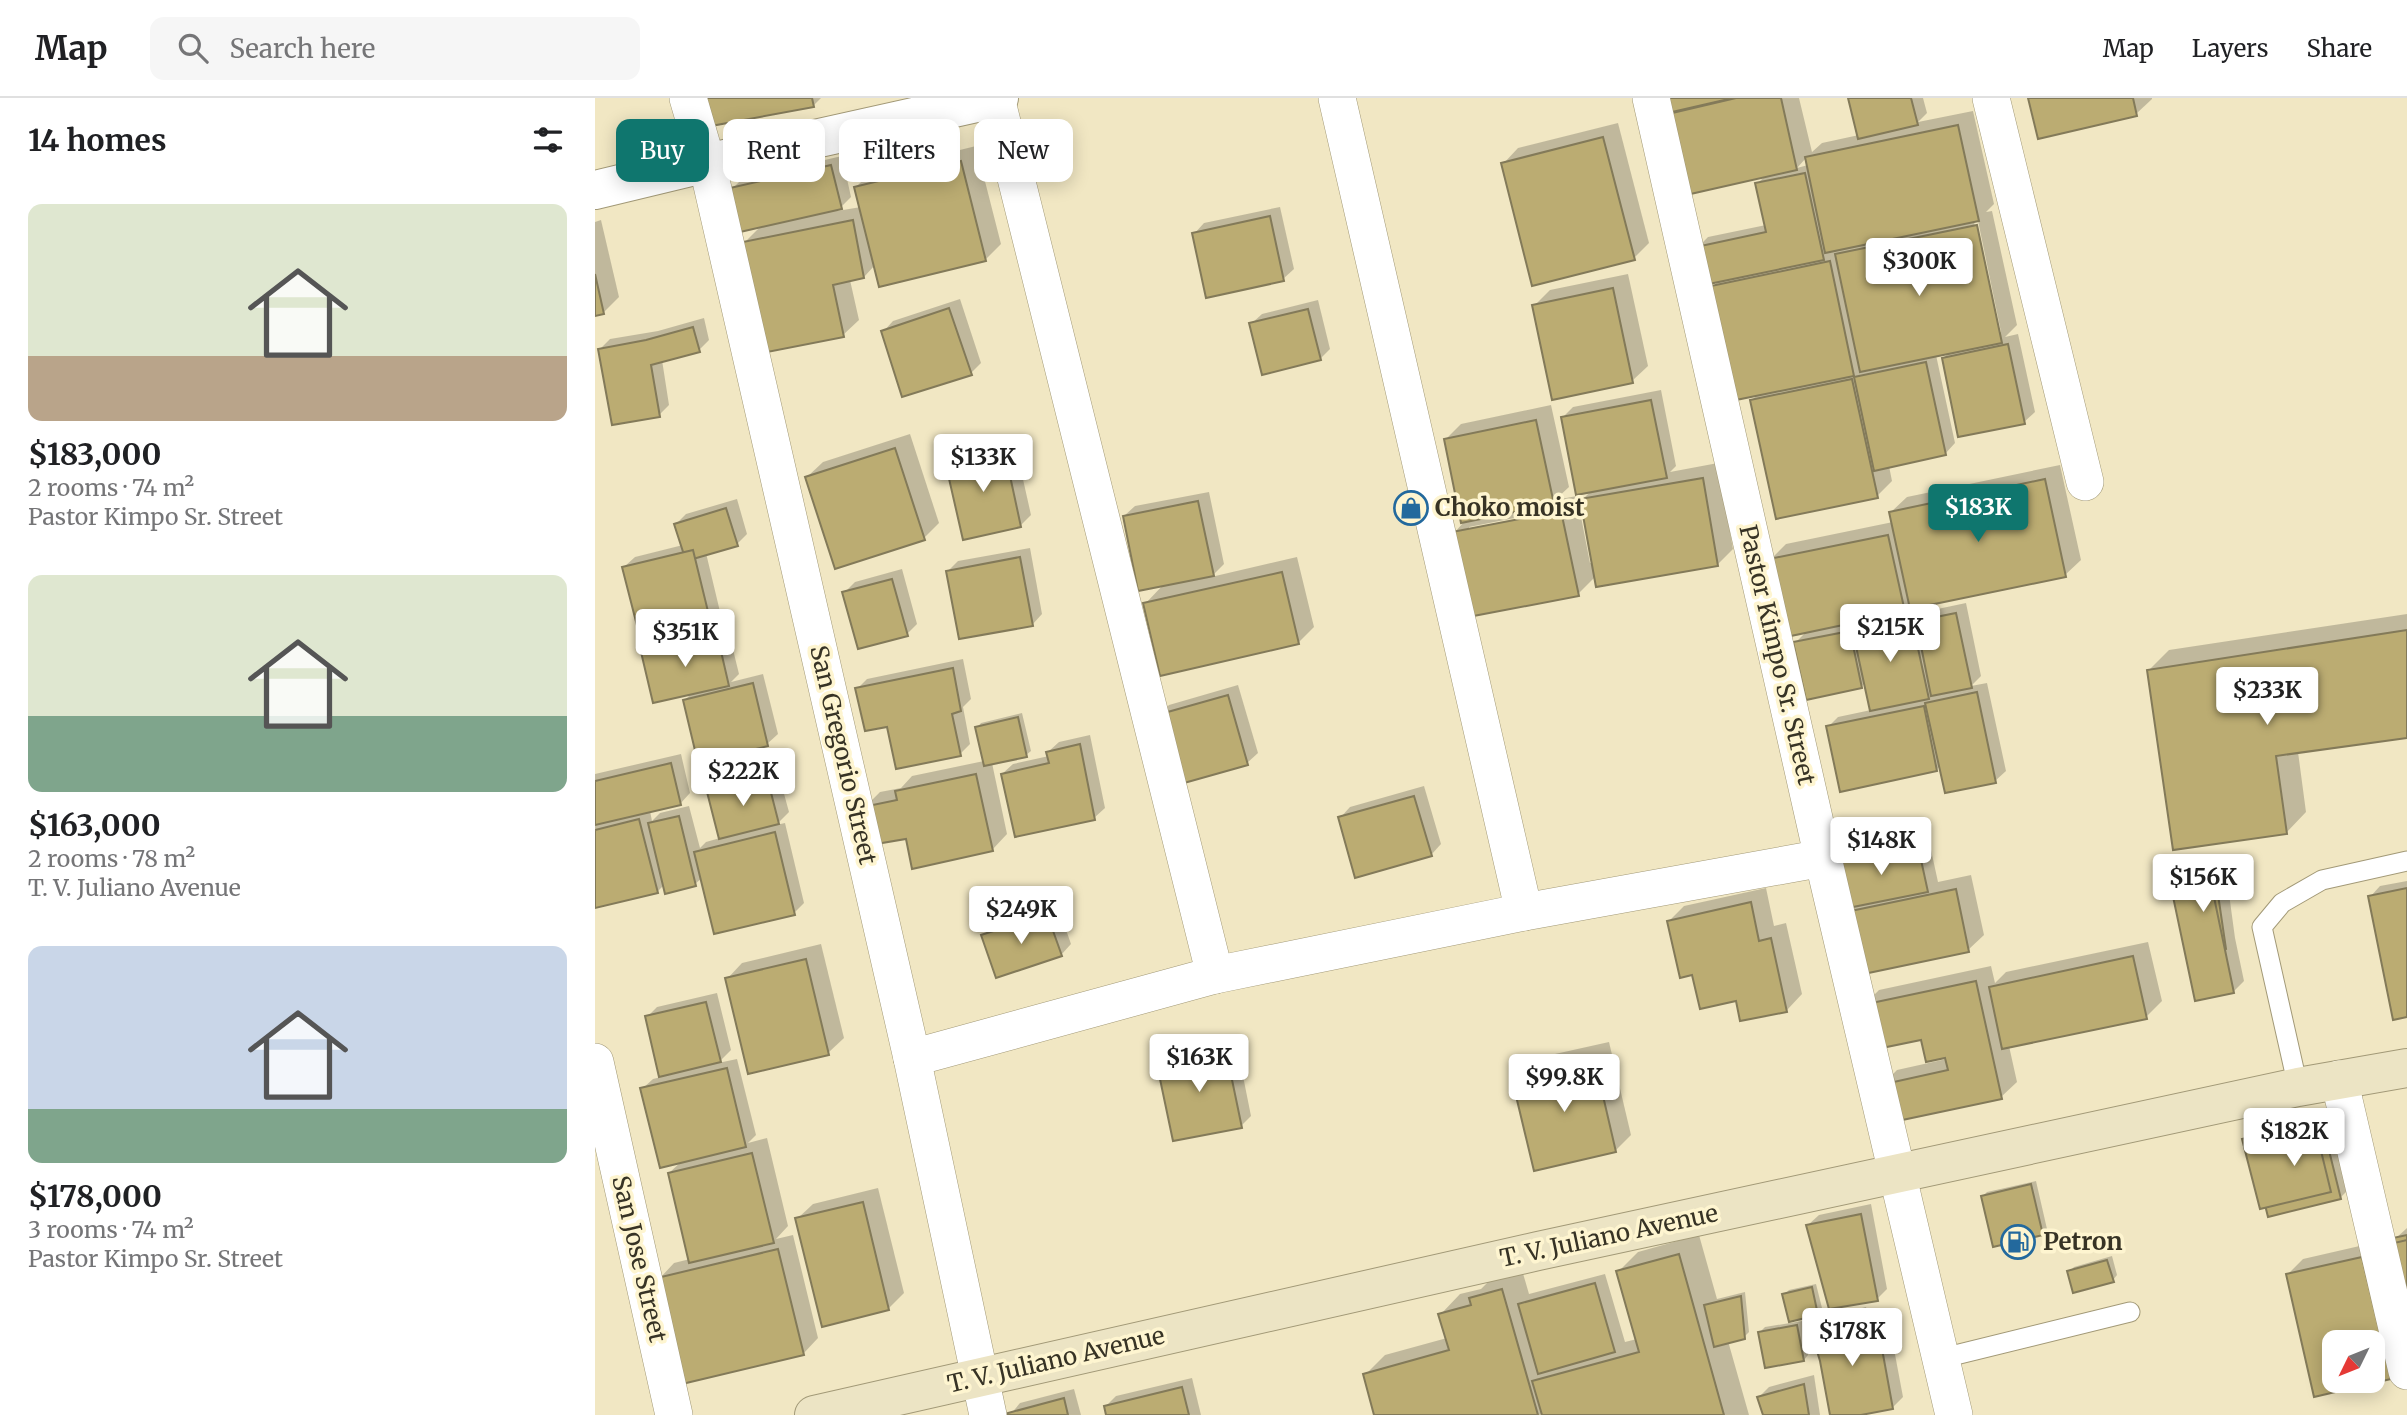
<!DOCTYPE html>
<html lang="en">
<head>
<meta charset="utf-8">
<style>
	:root { --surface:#fff; --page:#f6f6f6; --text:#202124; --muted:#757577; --line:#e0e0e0; --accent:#0f766e }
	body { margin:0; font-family:Merriweather,serif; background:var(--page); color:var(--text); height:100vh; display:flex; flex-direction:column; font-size:26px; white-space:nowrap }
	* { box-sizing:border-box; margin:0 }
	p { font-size:23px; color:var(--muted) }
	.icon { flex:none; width:38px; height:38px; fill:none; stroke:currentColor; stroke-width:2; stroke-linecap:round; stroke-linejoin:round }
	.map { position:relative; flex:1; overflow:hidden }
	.panel { display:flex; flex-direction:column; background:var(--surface); width:595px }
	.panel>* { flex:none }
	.hud { position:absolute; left:21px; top:21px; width:665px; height:63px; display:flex; gap:14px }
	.needle { width:46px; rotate:227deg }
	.tools { position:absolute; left:1727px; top:1232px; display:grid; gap:14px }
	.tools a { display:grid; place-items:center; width:63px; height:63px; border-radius:14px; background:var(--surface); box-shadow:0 4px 18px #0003; font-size:35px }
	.price { position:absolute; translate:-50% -60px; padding:0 16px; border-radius:7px; background:#fff; color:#222; font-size:23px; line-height:46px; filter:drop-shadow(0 2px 4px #0008) }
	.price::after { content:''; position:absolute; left:50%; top:42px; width:21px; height:16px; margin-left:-10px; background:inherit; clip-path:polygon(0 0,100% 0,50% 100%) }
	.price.active { background:var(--accent); color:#fff }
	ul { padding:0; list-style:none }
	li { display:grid; align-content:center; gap:14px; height:371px; padding:0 28px }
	li span { display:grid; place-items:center; height:217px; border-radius:14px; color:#555 }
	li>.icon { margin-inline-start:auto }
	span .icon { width:126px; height:126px; fill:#fffc; stroke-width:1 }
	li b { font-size:30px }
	h2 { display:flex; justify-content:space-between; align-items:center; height:84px; padding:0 28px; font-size:30px }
	.chip { padding:0 24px; border-radius:14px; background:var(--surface); box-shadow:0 4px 18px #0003; font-size:24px; line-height:63px }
	.chip.active { background:var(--accent); color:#fff }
	header { display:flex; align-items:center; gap:42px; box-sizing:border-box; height:98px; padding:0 35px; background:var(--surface); border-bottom:2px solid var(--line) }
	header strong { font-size:33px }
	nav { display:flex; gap:38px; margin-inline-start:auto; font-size:24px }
	.search { width:490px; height:63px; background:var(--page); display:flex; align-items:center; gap:18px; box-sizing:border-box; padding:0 24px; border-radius:14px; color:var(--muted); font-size:26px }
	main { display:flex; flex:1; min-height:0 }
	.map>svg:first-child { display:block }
</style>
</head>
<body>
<header>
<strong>Map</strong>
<div class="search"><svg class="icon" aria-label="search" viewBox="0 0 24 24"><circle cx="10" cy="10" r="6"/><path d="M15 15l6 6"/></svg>Search here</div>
<nav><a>Map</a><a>Layers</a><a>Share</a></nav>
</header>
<main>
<section class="panel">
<h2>14 homes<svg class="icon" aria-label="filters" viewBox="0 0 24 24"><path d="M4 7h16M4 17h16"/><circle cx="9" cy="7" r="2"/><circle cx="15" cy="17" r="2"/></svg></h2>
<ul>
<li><span style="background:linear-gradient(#dfe7d0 70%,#b9a48a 0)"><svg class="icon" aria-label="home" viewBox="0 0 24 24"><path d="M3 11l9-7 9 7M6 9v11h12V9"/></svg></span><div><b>$183,000</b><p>2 rooms · 74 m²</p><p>Pastor Kimpo Sr. Street</p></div></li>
<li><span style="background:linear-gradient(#dfe7d0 65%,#7fa58c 0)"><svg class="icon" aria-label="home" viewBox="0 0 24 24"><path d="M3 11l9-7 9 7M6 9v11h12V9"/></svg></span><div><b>$163,000</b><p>2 rooms · 78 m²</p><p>T. V. Juliano Avenue</p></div></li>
<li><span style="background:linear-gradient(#c9d6e8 75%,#7fa58c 0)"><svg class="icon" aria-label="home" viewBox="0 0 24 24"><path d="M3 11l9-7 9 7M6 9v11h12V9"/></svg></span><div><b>$178,000</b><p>3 rooms · 74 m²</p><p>Pastor Kimpo Sr. Street</p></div></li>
</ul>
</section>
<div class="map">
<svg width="1812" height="1317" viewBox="0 0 1812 1317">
	<rect width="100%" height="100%" fill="#f1e7c3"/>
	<!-- shadow -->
	<g fill="#0003" fill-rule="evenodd">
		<path d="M112,0H226L218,8Z"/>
		<path d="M1062,0H1204L1217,54L1227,45L1264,37L1255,0H1328L1332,15L1323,24L1378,13L1399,106L1391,114L1397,113L1422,227L1410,239L1423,236L1440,314L1429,324L1348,260L1355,254L1341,257L1360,345L1350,356L1294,368L1297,383L1282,398L1157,302L1163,296L1118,189L1124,182L1103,149L1113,139L1171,127L1162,86L1171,77L1092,95ZM1211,60L1213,67L1202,70ZM1382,118L1406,234H1403L1378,119Z"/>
		<path d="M1435,0H1557V1L1541,16Z"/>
		<path d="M1023,25L1054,145L1039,160L908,66L923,50Z"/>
		<path d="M381,48L406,146L390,162L280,167L269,179L255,182L264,222L248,237L150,144L166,128L137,91L147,81L247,58L256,99L242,113L266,109L261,89L276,74Z"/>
		<path d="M685,109L699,171L688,181L599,136L609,125Z"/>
		<path d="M6,122L24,199L8,215L0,216V124Z"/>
		<path d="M1033,176L1053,268L1037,283L939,208L955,192Z"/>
		<path d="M365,201L386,265L376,275L288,234L298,223Z"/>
		<path d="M723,202L735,251L725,261L656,226L667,216Z"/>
		<path d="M109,220L114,242L104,252L67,262L74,307L64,317L5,251L15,241L63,233Z"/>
		<path d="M1066,292L1081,368L1075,374L1123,365L1138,451L1123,466L1001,478L983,496L859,435L868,425L850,342L866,326L956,307L974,389L960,402L982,398L995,465H999L987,402L997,392L967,320L978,309ZM975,409V413L874,432V429Z"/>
		<path d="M315,336L344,425L329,440L212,379L228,364Z"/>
		<path d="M419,341L436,417L425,428L352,364L362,353Z"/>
		<path d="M1465,367L1486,462L1470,477L1326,507L1328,518L1333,513L1371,505L1386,578L1376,588L1392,585L1411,673L1400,683L1346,667L1341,672L1233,629L1243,619L1276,612L1270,584L1267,588L1200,545L1213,532L1176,461L1191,446L1298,424L1296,414L1312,399ZM1324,514L1325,518L1268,530V526Z"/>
		<path d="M614,394L629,466L616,479L702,459L719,529L703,545L550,506L569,486L529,418L540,408Z"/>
		<path d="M142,401L152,436L142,446L111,455L127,522L120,529L132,527L144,576L136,584L168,576L183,636L172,646L89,603L98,594L48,555L55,547L29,469L40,459L88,447L81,426L91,416Z"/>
		<path d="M435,450L447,516L437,527L352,474L363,463Z"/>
		<path d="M307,471L322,526L312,536L249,495L260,484Z"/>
		<path d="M1812,516V639L1703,654L1711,714L1691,735L1554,572L1574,552Z"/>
		<path d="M368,561L376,601L368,609L375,646L365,656L294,627L262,591L272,581Z"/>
		<path d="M643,587L663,655L652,665L564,617L574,607Z"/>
		<path d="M427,615L436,653L431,657L397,665L412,736L397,752L313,739L270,709L285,694L306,690L317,678L389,663L382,630L386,625Z"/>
		<path d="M495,637L510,710L499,720L407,676L418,666L454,658L453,654L464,644Z"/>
		<path d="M86,656L95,695L85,706L55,713L57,723L65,715L94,708L105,750L111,744L125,740L114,694L124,684L182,670L194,714L181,727L190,725L209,805L199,815L107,780L100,786H70L62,794L0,809V676Z"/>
		<path d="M829,688L846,746L836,757L745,720L755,709Z"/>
		<path d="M1333,738L1343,784L1376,777L1389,837L1373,852L1250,809L1240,766L1251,755Z"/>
		<path d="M1630,766L1640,840L1649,883L1638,894L1578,789L1597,771Z"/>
		<path d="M1812,783V917L1775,799L1785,788Z"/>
		<path d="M1171,790L1179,828L1191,825L1207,896L1192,912L1146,921L1142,901L1098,875L1074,823L1089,808Z"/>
		<path d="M462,806L476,846L466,857L388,838L399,827Z"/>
		<path d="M1553,844L1567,903L1551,919L1414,948L1422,984L1406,999L1287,987L1302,972L1356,960L1327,940L1269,907L1284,892L1396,868L1400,885L1411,874Z"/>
		<path d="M226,846L249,940L233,955L132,881L147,865Z"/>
		<path d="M122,895L136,952L123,965L142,961L161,1037L153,1045L172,1040L193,1128L181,1141L198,1137L223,1240L208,1256L64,1181L79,1165L95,1161L74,1075L87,1063L47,991L58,981L66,979L52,919L62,909Z"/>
		<path d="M640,938L656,1018L646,1028L563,962L574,952Z"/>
		<path d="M1014,944L1036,1037L1021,1052L918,978L933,962Z"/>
		<path d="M1736,1011L1756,1089L1745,1100L1649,1041L1660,1031Z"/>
		<path d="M1441,1083L1452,1131L1447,1136L1387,1099L1392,1094Z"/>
		<path d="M283,1090L309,1195L293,1211L202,1121L218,1106Z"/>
		<path d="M1276,1106L1292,1191L1282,1201L1213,1127L1224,1117Z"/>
		<path d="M1812,1130V1210L1800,1141Z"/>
		<path d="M1104,1137L1122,1201L1150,1194L1154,1234L1149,1239L1133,1243L1154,1317H781L770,1277L790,1257L852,1240L845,1217L865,1196L886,1191L896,1181L927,1172L934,1196L1010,1176L1030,1244L1042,1241L1023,1174L1043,1154Z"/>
		<path d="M1782,1144L1795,1280L1721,1297L1692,1177L1708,1161ZM1740,1244H1778V1283H1740Z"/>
		<path d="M1517,1158L1522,1177L1518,1182L1474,1174L1479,1169Z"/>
		<path d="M1221,1186L1227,1210L1222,1215L1189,1197L1194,1192Z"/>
		<path d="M1271,1209L1275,1222L1293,1219L1308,1299L1297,1310L1256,1317H1237L1227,1263L1217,1231L1228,1220Z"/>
		<path d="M1207,1223L1213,1257L1209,1262L1165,1234L1170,1229Z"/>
		<path d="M1219,1277L1225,1317H1169L1164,1299L1174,1289Z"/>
		<path d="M597,1280L606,1317H513L511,1308L521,1298Z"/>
		<path d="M479,1291L486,1317H415L425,1305Z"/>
	</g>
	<!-- building -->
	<g fill="#bbac72" stroke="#837a59" stroke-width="2" fill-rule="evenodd">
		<path d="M110,0H217L219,9L116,28Z"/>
		<path d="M1060,0H1138L1064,17Z"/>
		<path d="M1141,0H1186L1202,72L1091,97L1073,16Z"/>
		<path d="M1253,0H1316L1323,27L1263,41Z"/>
		<path d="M1433,0H1538L1542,18L1443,41Z"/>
		<path d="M1363,27L1384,123L1230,155L1210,59Z"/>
		<path d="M1008,39L1040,162L937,188L906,65Z"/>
		<path d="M366,63L391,163L284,189L259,89Z"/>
		<path d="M236,67L247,111L145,134L135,90Z"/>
		<path d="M1210,75L1229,162L1109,187L1101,149L1171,134L1160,85Z"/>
		<path d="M675,118L689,183L611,200L597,135Z"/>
		<path d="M258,122L269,180L238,187L249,239L167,255L148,144Z"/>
		<path d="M1382,127L1407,245L1265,274L1240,156Z"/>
		<path d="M1235,163L1259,278L1141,302L1116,188Z"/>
		<path d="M0,176L9,216L0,218Z"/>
		<path d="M1018,190L1038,285L957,302L937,207Z"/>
		<path d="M354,210L377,277L307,299L286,233Z"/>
		<path d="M713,211L726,262L667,277L654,225Z"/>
		<path d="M98,229L105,254L56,267L65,319L17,327L3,251L51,242Z"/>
		<path d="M1413,246L1430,326L1363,339L1347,260Z"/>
		<path d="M1331,264L1351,357L1279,373L1259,279Z"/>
		<path d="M1257,281L1283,400L1181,421L1155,302Z"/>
		<path d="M1056,302L1072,380L981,397L966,319Z"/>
		<path d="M941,322L959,406L866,425L849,341Z"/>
		<path d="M300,350L330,442L240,471L210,379Z"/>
		<path d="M409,350L426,429L368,442L350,363Z"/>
		<path d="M1108,380L1123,468L1001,489L985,401Z"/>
		<path d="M1450,381L1471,479L1315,511L1294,414Z"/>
		<path d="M603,403L619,478L543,493L528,418Z"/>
		<path d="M131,410L143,448L91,463L79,426Z"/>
		<path d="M966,413L984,498L873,519L857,434Z"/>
		<path d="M1293,437L1310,514L1191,539L1174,461Z"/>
		<path d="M98,452L118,534L48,551L27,469Z"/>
		<path d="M425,459L438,528L364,541L351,473Z"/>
		<path d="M687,474L704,546L565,578L548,505Z"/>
		<path d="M297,481L313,538L263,551L247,494Z"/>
		<path d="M1361,515L1377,590L1336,598L1321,523Z"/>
		<path d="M1316,518L1334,601L1275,613L1257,530Z"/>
		<path d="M1812,532V640L1681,658L1692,736L1578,752L1552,572Z"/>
		<path d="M1255,533L1267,590L1211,602L1198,544Z"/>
		<path d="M122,536L134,588L58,605L46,554Z"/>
		<path d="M358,570L366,613L357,616L366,658L301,671L292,629L270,633L260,590Z"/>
		<path d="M158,585L173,648L103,665L88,602Z"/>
		<path d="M1382,594L1401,685L1350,695L1330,605Z"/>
		<path d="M633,597L653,667L582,687L562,617Z"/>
		<path d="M1329,608L1342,673L1245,694L1231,628Z"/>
		<path d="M423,619L432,659L389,668L380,629Z"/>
		<path d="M485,646L500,722L420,739L406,676L454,665L451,654Z"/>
		<path d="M76,665L86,707L0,727V683Z"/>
		<path d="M381,676L398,753L317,771L311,741L275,747L268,709L302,702L300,693Z"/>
		<path d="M172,679L184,726L124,741L112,694Z"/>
		<path d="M819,698L837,758L760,780L743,719Z"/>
		<path d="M84,718L101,788L70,796L53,725Z"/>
		<path d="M44,721L63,795L0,810V732Z"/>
		<path d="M180,734L200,817L119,836L99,754Z"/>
		<path d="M1323,748L1333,794L1248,811L1238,765Z"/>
		<path d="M1620,776L1631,851L1597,856L1585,781Z"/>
		<path d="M1615,780L1639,895L1600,903L1576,789Z"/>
		<path d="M1812,790V919L1798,922L1773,798Z"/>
		<path d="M1361,791L1374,854L1259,878L1246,815Z"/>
		<path d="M1156,804L1164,843L1176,840L1192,914L1145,923L1141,903L1105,911L1097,877L1085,880L1072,823Z"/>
		<path d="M452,816L467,858L401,880L386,837Z"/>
		<path d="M1538,858L1552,921L1407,951L1394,889Z"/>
		<path d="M211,861L234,957L153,976L130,880Z"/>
		<path d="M1381,883L1407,1001L1293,1025L1285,987L1353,972L1350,960L1331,964L1326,942L1277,952L1267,907Z"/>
		<path d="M111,904L126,964L64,979L50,918Z"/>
		<path d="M630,948L647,1030L578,1043L561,962Z"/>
		<path d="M999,959L1021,1054L939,1073L916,977Z"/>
		<path d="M132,970L151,1049L65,1070L45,990Z"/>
		<path d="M1726,1020L1746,1101L1673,1119L1653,1038Z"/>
		<path d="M1719,1024L1736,1094L1665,1111L1647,1041Z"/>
		<path d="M157,1055L179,1145L94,1165L73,1075Z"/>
		<path d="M1436,1086L1448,1137L1398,1149L1386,1098Z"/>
		<path d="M268,1104L294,1212L227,1229L200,1120Z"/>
		<path d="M1266,1116L1283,1203L1234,1211L1211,1127Z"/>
		<path d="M1812,1137V1205L1798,1140Z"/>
		<path d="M1812,1142V1218L1795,1146Z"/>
		<path d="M183,1151L209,1257L87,1286L62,1180Z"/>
		<path d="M1084,1156L1129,1317H947L937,1283L1044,1254L1021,1173Z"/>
		<path d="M1767,1159L1796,1281L1719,1299L1691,1176ZM1740,1244H1778V1283H1740Z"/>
		<path d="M1512,1162L1519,1184L1478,1195L1472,1173Z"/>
		<path d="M1000,1185L1020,1254L943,1276L923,1206Z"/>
		<path d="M1217,1189L1223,1217L1194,1224L1187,1196Z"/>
		<path d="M907,1191L943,1317H779L768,1276L854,1252L843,1216L876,1207L874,1200Z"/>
		<path d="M1146,1198L1150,1241L1119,1249L1109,1207Z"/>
		<path d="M1261,1218L1265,1232L1283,1229L1298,1311L1266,1317H1235L1225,1263L1215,1230Z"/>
		<path d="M1202,1227L1209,1263L1170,1270L1163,1234Z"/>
		<path d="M1209,1286L1214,1317H1168L1162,1299Z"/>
		<path d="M587,1289L594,1317H511L509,1308Z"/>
		<path d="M469,1300L473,1317H413V1315Z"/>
	</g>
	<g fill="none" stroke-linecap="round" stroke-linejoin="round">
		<!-- service casing -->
		<g stroke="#a29977" stroke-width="21">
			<g id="service">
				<path d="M1703,989L1667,829L1687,805L1727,782L1812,763"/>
				<path d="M1344,1261L1535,1214"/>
			</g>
		</g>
		<!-- minor casing -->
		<g stroke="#a29977" stroke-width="38">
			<g id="minor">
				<path d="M93,0L112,65L317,960L393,1317"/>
				<path d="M401,0L620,877"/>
				<path d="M742,0L929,814"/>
				<path d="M1056,0L1228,760L1359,1317"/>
				<path d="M1396,0L1490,384"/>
				<path d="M317,960L620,877L929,814L1228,760"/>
				<path d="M0,964L79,1317"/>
				<path d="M1744,981L1812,1273"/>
			</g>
		</g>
		<!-- tertiary casing -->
		<g stroke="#a29977" stroke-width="40">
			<path id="tertiary" d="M0,92L112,65L404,0"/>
		</g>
		<!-- secondary casing -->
		<g stroke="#a29977" stroke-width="40">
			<path id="secondary" d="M219,1317L943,1153L1703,989L1812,970"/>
		</g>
		<!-- service -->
		<use href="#service" stroke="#fff" stroke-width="19"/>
		<!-- minor -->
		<use href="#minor" stroke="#fff" stroke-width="37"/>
		<!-- tertiary -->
		<use href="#tertiary" stroke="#fff" stroke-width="38"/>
		<!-- secondary -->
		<use href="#secondary" stroke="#ece4c4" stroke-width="38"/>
	</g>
	<!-- icons -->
	<defs>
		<g id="shop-ring" transform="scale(1.75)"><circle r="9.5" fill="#fef5d0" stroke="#23699d" stroke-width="1.5"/><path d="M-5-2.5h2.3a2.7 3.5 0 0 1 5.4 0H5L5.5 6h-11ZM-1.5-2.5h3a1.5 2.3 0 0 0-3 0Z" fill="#23699d"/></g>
		<g id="fuel-ring" transform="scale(1.75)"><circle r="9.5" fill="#fef5d0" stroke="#23699d" stroke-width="1.5"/><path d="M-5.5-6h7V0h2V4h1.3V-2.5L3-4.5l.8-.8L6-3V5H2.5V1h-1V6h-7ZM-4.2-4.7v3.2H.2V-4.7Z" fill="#23699d"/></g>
	</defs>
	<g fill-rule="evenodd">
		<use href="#shop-ring" x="816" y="410"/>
		<use href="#fuel-ring" x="1423" y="1144"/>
	</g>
	<g text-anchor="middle" stroke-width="7" stroke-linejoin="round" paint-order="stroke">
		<!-- poi labels -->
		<g font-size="24" font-weight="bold" fill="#373325" stroke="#fef5d0" text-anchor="start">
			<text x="840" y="418">Choko moist</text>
			<text x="1448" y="1152">Petron</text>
		</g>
		<!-- street labels -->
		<g font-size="24" fill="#373325" stroke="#fef5d0">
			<text transform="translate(1182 557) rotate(77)" y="8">Pastor Kimpo Sr. Street</text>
			<text transform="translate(248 657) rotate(77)" y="8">San Gregorio Street</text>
			<text transform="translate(1014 1138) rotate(-12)" y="8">T. V. Juliano Avenue</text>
			<text transform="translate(44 1161) rotate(77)" y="8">San Jose Street</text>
			<text transform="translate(461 1262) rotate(-13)" y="8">T. V. Juliano Avenue</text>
		</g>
	</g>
</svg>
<div class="tools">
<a><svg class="needle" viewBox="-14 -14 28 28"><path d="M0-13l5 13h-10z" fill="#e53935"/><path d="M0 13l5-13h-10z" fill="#757577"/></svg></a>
</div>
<b class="price" style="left:1324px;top:200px">$300K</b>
<b class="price" style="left:388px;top:396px">$133K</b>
<b class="price active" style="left:1383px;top:446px">$183K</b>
<b class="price" style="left:1295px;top:566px">$215K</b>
<b class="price" style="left:90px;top:571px">$351K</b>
<b class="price" style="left:1672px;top:629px">$233K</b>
<b class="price" style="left:148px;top:710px">$222K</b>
<b class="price" style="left:1286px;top:779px">$148K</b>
<b class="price" style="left:1608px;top:816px">$156K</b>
<b class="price" style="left:426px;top:848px">$249K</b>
<b class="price" style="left:604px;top:996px">$163K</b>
<b class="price" style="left:969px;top:1016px">$99.8K</b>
<b class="price" style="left:1699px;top:1070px">$182K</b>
<b class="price" style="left:1257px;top:1270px">$178K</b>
<div class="hud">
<a class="chip active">Buy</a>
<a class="chip">Rent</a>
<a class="chip">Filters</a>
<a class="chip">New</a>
</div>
</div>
</main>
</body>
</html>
